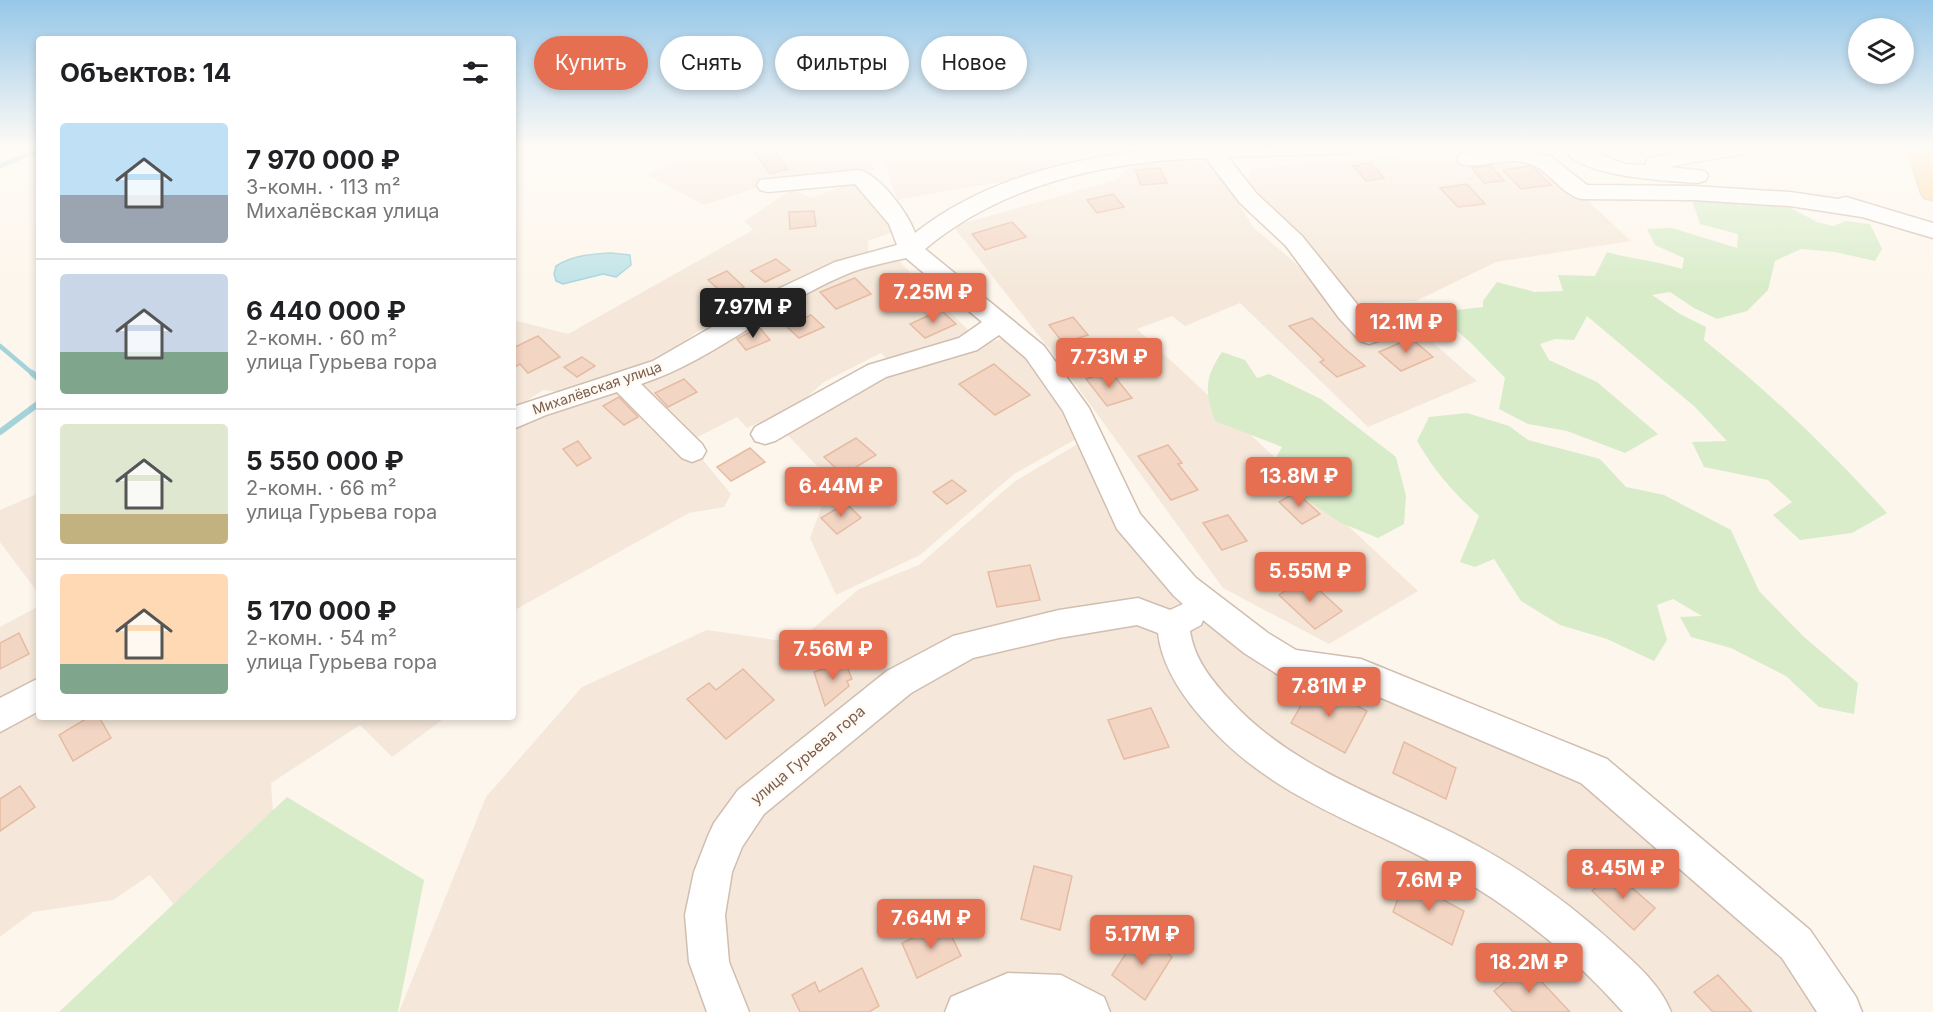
<!DOCTYPE html>
<html lang="ru">
<head>
<meta charset="utf-8">
<style>
	:root { --surface:#fff; --page:#f2f2f2; --text:#202124; --muted:#757577; --line:#e0e0e0; --accent:#e76f51 }
	body { margin:0; font-family:Inter,sans-serif; background:var(--page); color:var(--text); height:100vh; display:flex; flex-direction:column; font-size:22px; white-space:nowrap }
	* { box-sizing:border-box; margin:0 }
	p { font-size:20px; color:var(--muted) }
	.icon { flex:none; width:33px; height:33px; fill:none; stroke:currentColor; stroke-width:2; stroke-linecap:round; stroke-linejoin:round }
	.map { position:relative; flex:1; overflow:hidden }
	.side { position:absolute; left:36px; top:36px; width:480px; height:684px; display:flex; flex-direction:column; background:var(--surface); border-radius:6px; box-shadow:0 3px 9px #0003 }
	.side>* { flex:none }
	.banner { position:absolute; left:534px; top:36px; width:570px; height:54px; display:flex; gap:12px }
	.buttons { position:absolute; left:1848px; top:18px; display:grid; gap:12px }
	.buttons a { display:grid; place-items:center; width:66px; height:66px; border-radius:50%; background:var(--surface); box-shadow:0 3px 9px #0003; font-size:30px }
	.price { position:absolute; translate:-50% -51px; padding:0 14px; border-radius:6px; background:var(--accent); color:#fff; font-size:20px; line-height:39px; filter:drop-shadow(0 2px 3px #0008) }
	.price::after { content:''; position:absolute; left:50%; top:36px; width:18px; height:14px; margin-left:-9px; background:inherit; clip-path:polygon(0 0,100% 0,50% 100%) }
	.price.on { background:#222; color:#fff }
	ul { padding:0; list-style:none }
	li { display:flex; align-items:center; gap:18px; height:150px; padding:0 24px }
	li+li { border-top:2px solid var(--line) }
	li span { display:grid; place-items:center; flex:none; width:168px; height:120px; border-radius:6px; color:#555 }
	li>.icon { margin-inline-start:auto }
	span .icon { width:72px; height:72px; fill:#fffc; stroke-width:1 }
	li b { font-size:26px }
	h2 { display:flex; justify-content:space-between; align-items:center; height:72px; padding:0 24px; font-size:26px }
	.chip { padding:0 21px; border-radius:27px; background:var(--surface); box-shadow:0 3px 9px #0003; font-size:21px; line-height:54px }
	.chip.on { background:var(--accent); color:#fff }
	.map>svg:first-child { display:block }
</style>
</head>
<body>
<div class="map">
<svg width="1933" height="1012" viewBox="0 0 1933 1012">
	<rect width="100%" height="100%" fill="#fdf6ec"/>
	<!-- residential -->
	<g fill="#f5e8da">
		<path d="M715,147H869L875,170L763,179L760,187L703,205L647,174Z"/>
		<path d="M880,147H1055L1064,165L1022,178L897,200Z"/>
		<path d="M1517,149L1542,158L1631,241L1496,262L1416,301L1353,303L1248,182L1251,169L1401,155Z"/>
		<path d="M1210,159L1254,228L1293,261L1367,337L1409,322L1477,381L1368,427L1240,303L1185,326L1172,316L1137,329L1418,591L1329,644L1223,588L1058,360L953,226L1116,180L1134,163Z"/>
		<path d="M855,182L895,231L868,241V252L697,332L654,363L567,393L543,390L513,410V320L568,334L753,230L745,221L792,189L811,198Z"/>
		<path d="M894,256L975,337L890,362L881,353L824,382L799,404L747,428L737,417L688,442L731,494L724,507L689,513L513,611V426L820,285Z"/>
		<path d="M1009,336L1067,402L1059,407L1078,438L1014,474L920,555L836,595L810,538L831,481L784,431L903,366L916,368Z"/>
		<path d="M1081,442L1112,519L1216,629L1385,693L1594,779L1767,934L1821,1012H399L486,797L582,687L707,630L796,643L859,589L919,565L1014,482Z"/>
		<path d="M39,493V594L0,542V510Z"/>
		<path d="M39,606V683L0,706V627Z"/>
		<path d="M39,709V717H446L392,757L360,725L271,783L274,828L180,912L150,875L113,900L33,912L0,937V732Z"/>
	</g>
	<!-- green -->
	<g fill="#d8ecc9">
		<path d="M1704,190L1742,206L1729,190L1783,204L1817,222L1833,226L1846,221L1870,224L1882,249L1875,261L1835,252L1801,249L1775,261L1768,290L1747,311L1717,319L1694,308L1670,292L1652,295L1680,314L1706,327L1704,340C1770,393 1830,450 1887,513L1852,533L1800,540L1773,515L1792,502L1768,480L1704,467L1692,442L1727,441L1695,407L1587,316L1574,340L1555,339L1540,344L1549,360L1597,382L1658,434L1625,453L1567,431L1528,424L1499,409L1505,378L1471,343L1449,324L1456,310L1483,307V301L1497,282L1535,292L1563,291L1558,275L1595,276L1607,252C1632,259 1657,261 1682,269L1684,258L1655,245L1647,229L1672,228L1737,248L1738,234L1700,224L1693,203Z"/>
		<path d="M1222,352L1245,360L1257,378L1269,374L1321,399L1396,457L1406,496L1404,524L1378,538L1339,522L1308,500L1279,491L1258,472L1273,463L1282,447L1215,421C1205,392 1204,378 1222,352Z"/>
		<path d="M1467,413L1509,426L1528,440L1600,459L1626,487L1664,495L1731,530L1759,591L1803,636L1858,683L1854,714L1819,707L1786,676L1731,648L1691,637L1680,617L1702,616L1673,599L1657,605L1667,640L1654,661L1607,639L1560,625L1521,601L1494,559L1475,567L1460,562L1479,516C1453,492 1435,472 1417,441L1429,417Z"/>
		<path d="M287,797L424,880L398,1012H59Z"/>
	</g>
	<!-- water -->
	<path fill="#bfe3e8" stroke="#a5d3da" stroke-width="1.5" d="M611,253L630,255L631,265L616,277L603,274L563,284L556,281L554,274L556,266C573,255 592,254 611,253Z"/>
	<g fill="none" stroke-linecap="round" stroke-linejoin="round">
		<!-- stream-far1 -->
		<g stroke="#a5d3da" stroke-width="4.5">
			<path d="M0,166L39,150"/>
			<path d="M0,346L33,374"/>
		</g>
		<!-- stream -->
		<g stroke="#a5d3da" stroke-width="6">
			<path d="M32,373L39,379"/>
			<path d="M0,432L39,403"/>
		</g>
	</g>
	<!-- building -->
	<g fill="#f3d5c3" stroke="#e6bba3" stroke-width="1.5">
		<path d="M767,147H771L788,169L770,174L753,150Z"/>
		<path d="M1371,163L1384,178L1366,181L1353,166Z"/>
		<path d="M1491,166L1504,181L1484,183L1471,167Z"/>
		<path d="M1530,166L1534,168L1551,185L1521,189L1503,170Z"/>
		<path d="M1160,168L1167,183L1141,185L1135,170Z"/>
		<path d="M1467,184L1485,204L1458,207L1440,188Z"/>
		<path d="M1113,194L1124,207L1097,213L1087,200Z"/>
		<path d="M814,211L816,226L790,229L789,212Z"/>
		<path d="M1012,222L1026,237L985,250L972,234Z"/>
		<path d="M776,259L790,270L765,282L751,271Z"/>
		<path d="M727,271L744,287L726,296L708,280Z"/>
		<path d="M855,278L871,294L836,309L820,292Z"/>
		<path d="M941,310L956,324L925,338L910,324Z"/>
		<path d="M811,315L824,327L799,338L786,326Z"/>
		<path d="M1073,317L1088,335L1063,343L1049,325Z"/>
		<path d="M1312,318L1344,348L1365,366L1337,377L1320,362L1324,360L1289,326Z"/>
		<path d="M759,327L770,340L746,350L737,339Z"/>
		<path d="M538,336L560,357L528,373L520,364L513,368V348Z"/>
		<path d="M1411,338L1433,357L1401,371L1379,352Z"/>
		<path d="M582,357L595,366L577,377L564,367Z"/>
		<path d="M994,364L1030,395L995,415L959,384Z"/>
		<path d="M1110,371L1132,398L1107,406L1086,379Z"/>
		<path d="M684,379L697,392L668,407L655,393Z"/>
		<path d="M619,397L638,417L624,425L603,406Z"/>
		<path d="M856,438L876,455L843,475L824,457Z"/>
		<path d="M578,441L591,458L577,466L563,449Z"/>
		<path d="M1168,445L1182,463L1178,464L1198,490L1171,500L1138,456Z"/>
		<path d="M750,448L765,462L731,481L717,467Z"/>
		<path d="M952,480L966,491L947,504L933,492Z"/>
		<path d="M1296,492L1320,514L1302,524L1279,502Z"/>
		<path d="M846,503L861,518L837,534L821,518Z"/>
		<path d="M1228,515L1247,541L1222,550L1203,523Z"/>
		<path d="M1030,565L1040,600L997,607L988,572Z"/>
		<path d="M1305,577L1342,611L1315,629L1279,595Z"/>
		<path d="M19,633L29,654L0,669V643Z"/>
		<path d="M845,662L852,679L847,681L849,686L825,706L814,672Z"/>
		<path d="M743,669L774,700L726,739L687,699L709,683L716,690Z"/>
		<path d="M1313,684L1319,685L1367,711L1345,753L1291,723Z"/>
		<path d="M1151,708L1169,747L1124,759L1108,720Z"/>
		<path d="M89,717H99L111,738L73,761L59,735Z"/>
		<path d="M1404,742L1456,768L1446,799L1393,773Z"/>
		<path d="M20,786L35,807L0,831V799Z"/>
		<path d="M1034,866L1072,876L1060,930L1021,919Z"/>
		<path d="M1612,870L1655,908L1634,930L1592,891Z"/>
		<path d="M1405,879L1464,911L1452,945L1393,912Z"/>
		<path d="M945,922L961,956L917,978L902,943Z"/>
		<path d="M1139,933L1172,957L1145,1000L1112,975Z"/>
		<path d="M1526,965L1570,1012H1513L1494,991Z"/>
		<path d="M862,968L879,1006L869,1012H800L792,995L815,982L819,992Z"/>
		<path d="M1718,975L1752,1012H1713L1694,992Z"/>
	</g>
	<g fill="none" stroke-linecap="round" stroke-linejoin="round">
		<!-- minor casing -->
		<g stroke="#d1beb0" stroke-width="3">
			<g id="minor">
				<path d="M1176,147H1365L1362,152L1354,153L1228,157L1256,193L1302,236L1382,335L1378,341L1369,344L1360,341L1339,318L1286,246L1240,203L1206,158C1107,161 1002,184 925,249L1044,346L1089,408L1140,514L1196,578L1268,633L1296,650L1361,659L1607,759L1810,930L1856,997L1862,1012H1817L1782,958L1581,783L1358,688L1289,679L1277,674L1244,653L1203,620L1201,625L1190,631C1194,658 1210,678 1227,697C1295,773 1390,798 1476,845C1526,872 1571,905 1613,943C1635,963 1660,984 1671,1012H1623C1575,958 1520,913 1458,877C1366,822 1274,803 1201,717C1180,693 1162,665 1158,633L1137,625L1059,638L973,658L911,693L764,814L742,847L732,872L725,915L729,962L749,1012H707L689,962L685,915L694,872L708,836L714,823L738,790L887,671L953,636L1059,610L1138,598L1170,610L1183,604L1174,596L1117,529L1063,411L1026,358L999,335L977,350L886,377L775,441L765,444L755,441L751,434L755,427L868,365L959,338L982,322L906,258C888,262 869,266 852,272C778,301 717,359 641,384L702,444L706,451L702,458L692,462L682,458L617,392L546,415L513,429V407L653,361L778,289L835,262L897,245L889,224L855,184L768,192L760,190L757,185L760,180L859,170C880,175 908,213 915,233C988,175 1086,155 1176,147Z"/>
				<path d="M1506,147L1550,156L1587,185L1693,186L1790,192L1838,199L1846,197L1933,223V238L1862,217L1790,206L1693,200L1581,199C1562,194 1552,175 1535,166C1509,153 1485,170 1460,164L1457,159L1460,154Z"/>
				<path d="M1560,147H1586L1604,156L1625,164L1645,165L1647,159L1699,147L1749,148L1746,153C1720,159 1694,161 1669,167L1705,171L1708,176L1705,181L1697,183C1662,180 1582,178 1560,147Z"/>
				<path d="M39,678V711L0,732V698Z"/>
				<path d="M1008,973L1061,975L1104,997L1110,1012H945L951,997Z"/>
			</g>
		</g>
		<!-- major casing -->
		<g stroke="#dad1cd" stroke-width="3">
			<path id="major" d="M1907,147H1931L1933,154V200L1924,198L1921,193Z"/>
		</g>
		<!-- minor -->
		<use href="#minor" fill="#fff" fill-rule="evenodd"/>
		<!-- major -->
		<use href="#major" fill="#fbd9a5" fill-rule="evenodd"/>
	</g>
	<!-- sky -->
	<linearGradient id="sky" x2="0" y2="1"><stop stop-color="#97c7e8"/><stop offset="0.51" stop-color="#fefbf6"/><stop offset="1" stop-color="#fefbf6" stop-opacity="0"/></linearGradient>
	<rect width="1933" height="288" fill="url(#sky)"/>
	<g text-anchor="middle" stroke-width="5" stroke-linejoin="round" paint-order="stroke">
		<!-- far-street labels -->
		<g font-size="14" fill="#7a5c4d" stroke="#fffaf3">
			<text transform="translate(597 388) rotate(-19)" y="5">Михалёвская улица</text>
		</g>
		<!-- street labels -->
		<g font-size="15" fill="#7a5c4d" stroke="#fffaf3">
			<text transform="translate(808 755) rotate(-40)" y="5">улица Гурьева гора</text>
		</g>
	</g>
</svg>
<div class="buttons">
<a><svg class="icon" aria-label="layers" viewBox="0 0 24 24"><path d="M12 4l9 5-9 5-9-5zM3 14l9 5 9-5"/></svg></a>
</div>
<b class="price" style="left:933px;top:324px">7.25M ₽</b>
<b class="price on" style="left:753px;top:339px">7.97M ₽</b>
<b class="price" style="left:1406px;top:354px">12.1M ₽</b>
<b class="price" style="left:1109px;top:389px">7.73M ₽</b>
<b class="price" style="left:1299px;top:508px">13.8M ₽</b>
<b class="price" style="left:841px;top:518px">6.44M ₽</b>
<b class="price" style="left:1310px;top:603px">5.55M ₽</b>
<b class="price" style="left:833px;top:681px">7.56M ₽</b>
<b class="price" style="left:1329px;top:718px">7.81M ₽</b>
<b class="price" style="left:1623px;top:900px">8.45M ₽</b>
<b class="price" style="left:1429px;top:912px">7.6M ₽</b>
<b class="price" style="left:931px;top:950px">7.64M ₽</b>
<b class="price" style="left:1142px;top:966px">5.17M ₽</b>
<b class="price" style="left:1529px;top:994px">18.2M ₽</b>
<div class="banner">
<a class="chip on">Купить</a>
<a class="chip">Снять</a>
<a class="chip">Фильтры</a>
<a class="chip">Новое</a>
</div>
<section class="side">
<h2>Объектов: 14<svg class="icon" aria-label="filters" viewBox="0 0 24 24"><path d="M4 7h16M4 17h16"/><circle cx="9" cy="7" r="2"/><circle cx="15" cy="17" r="2"/></svg></h2>
<ul>
<li><span style="background:linear-gradient(#bfe0f5 60%,#9aa5b1 0)"><svg class="icon" aria-label="home" viewBox="0 0 24 24"><path d="M3 11l9-7 9 7M6 9v11h12V9"/></svg></span><div><b>7 970 000 ₽</b><p>3-комн. · 113 m²</p><p>Михалёвская улица</p></div></li>
<li><span style="background:linear-gradient(#c9d6e8 65%,#7fa58c 0)"><svg class="icon" aria-label="home" viewBox="0 0 24 24"><path d="M3 11l9-7 9 7M6 9v11h12V9"/></svg></span><div><b>6 440 000 ₽</b><p>2-комн. · 60 m²</p><p>улица Гурьева гора</p></div></li>
<li><span style="background:linear-gradient(#dfe7d0 75%,#c2b280 0)"><svg class="icon" aria-label="home" viewBox="0 0 24 24"><path d="M3 11l9-7 9 7M6 9v11h12V9"/></svg></span><div><b>5 550 000 ₽</b><p>2-комн. · 66 m²</p><p>улица Гурьева гора</p></div></li>
<li><span style="background:linear-gradient(#ffd9b3 75%,#7fa58c 0)"><svg class="icon" aria-label="home" viewBox="0 0 24 24"><path d="M3 11l9-7 9 7M6 9v11h12V9"/></svg></span><div><b>5 170 000 ₽</b><p>2-комн. · 54 m²</p><p>улица Гурьева гора</p></div></li>
</ul>
</section>
</div>
</body>
</html>
